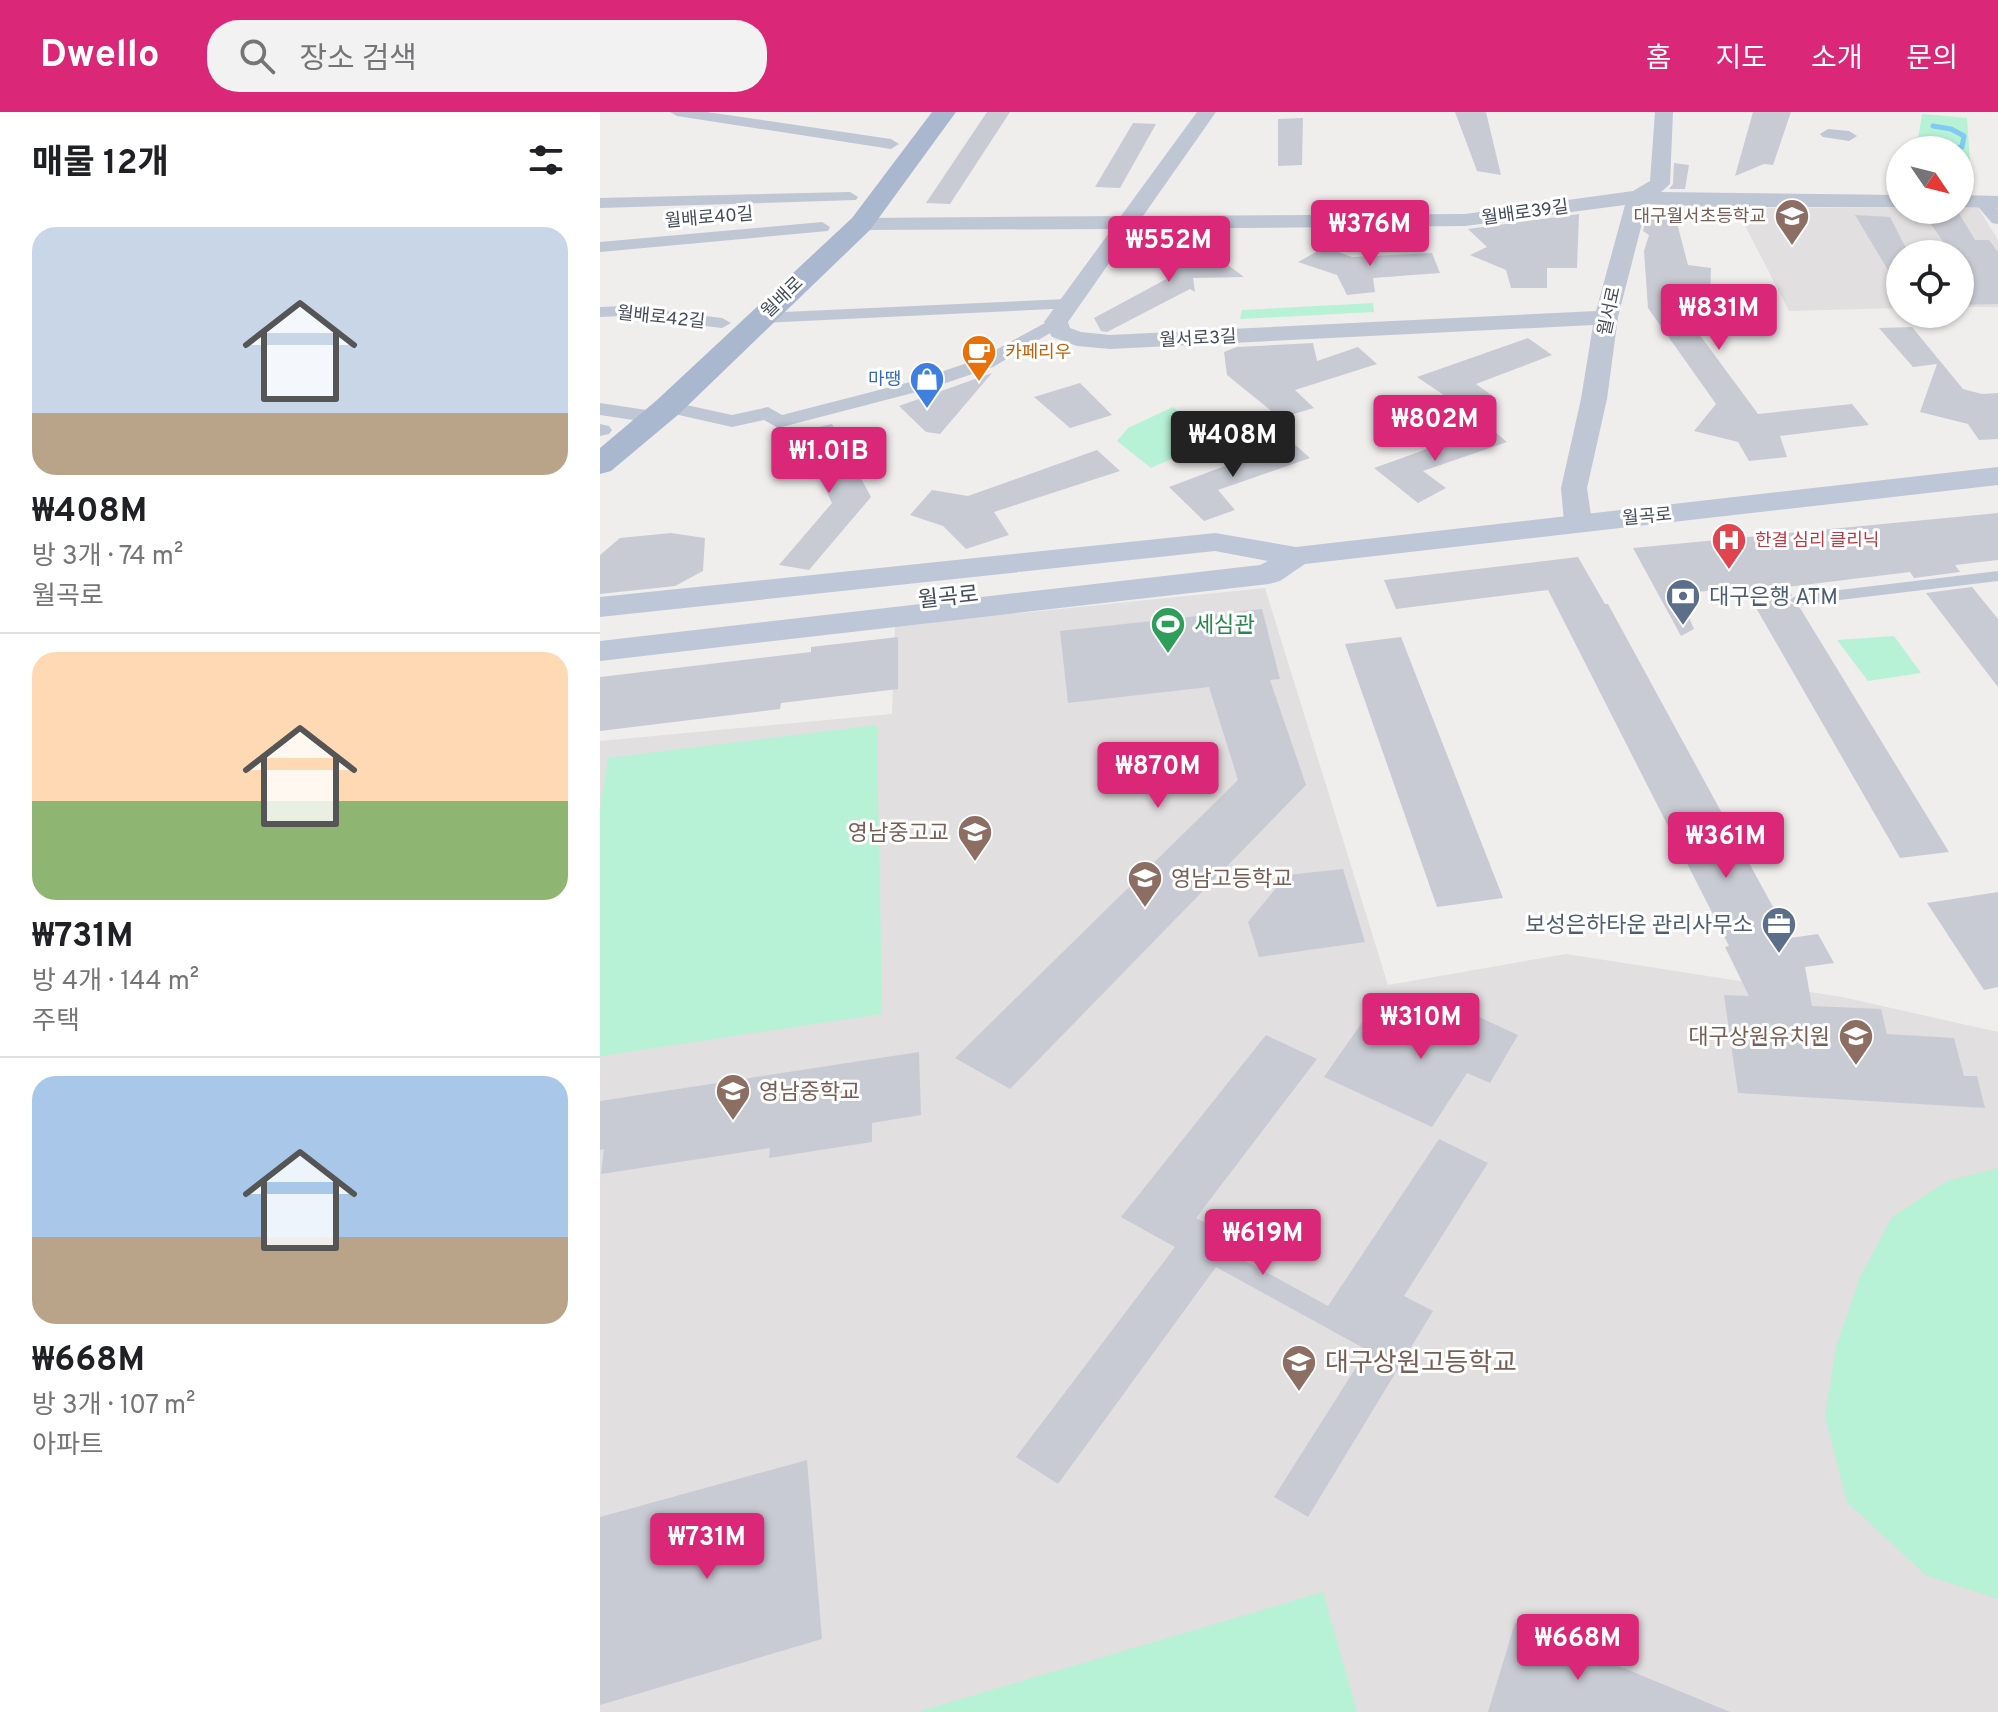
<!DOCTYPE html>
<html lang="ko">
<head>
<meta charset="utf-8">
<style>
	:root { --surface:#fff; --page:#f2f2f2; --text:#202124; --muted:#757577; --line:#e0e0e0; --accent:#db2777 }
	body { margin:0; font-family:Overpass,"Noto Sans KR",sans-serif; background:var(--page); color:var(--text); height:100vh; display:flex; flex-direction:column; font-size:30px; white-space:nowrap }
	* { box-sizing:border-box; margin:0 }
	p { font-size:26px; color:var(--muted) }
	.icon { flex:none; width:44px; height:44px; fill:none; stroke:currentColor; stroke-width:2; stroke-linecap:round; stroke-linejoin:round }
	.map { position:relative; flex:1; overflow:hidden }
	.sheet { display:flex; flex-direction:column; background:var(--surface); width:600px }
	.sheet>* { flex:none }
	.needle { width:52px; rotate:125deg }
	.controls { position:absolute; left:1286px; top:24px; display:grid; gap:16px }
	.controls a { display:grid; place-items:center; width:88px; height:88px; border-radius:50%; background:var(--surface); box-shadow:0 2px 6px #0004; font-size:40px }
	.price { position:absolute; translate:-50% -68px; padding:0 18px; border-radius:8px; background:var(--accent); color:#fff; font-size:26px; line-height:52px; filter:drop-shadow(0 2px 4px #0008) }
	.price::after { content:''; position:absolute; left:50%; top:48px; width:24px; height:18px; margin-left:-12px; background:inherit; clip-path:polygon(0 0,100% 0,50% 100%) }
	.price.on { background:#222; color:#fff }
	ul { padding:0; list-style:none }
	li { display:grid; align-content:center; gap:16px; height:424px; padding:0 32px }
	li+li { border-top:2px solid var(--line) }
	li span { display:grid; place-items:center; height:248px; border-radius:24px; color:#555 }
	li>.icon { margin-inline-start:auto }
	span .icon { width:144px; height:144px; fill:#fffc; stroke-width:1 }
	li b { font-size:34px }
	h2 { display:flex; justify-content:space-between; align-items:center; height:96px; padding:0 32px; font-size:34px }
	header { display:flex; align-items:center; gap:48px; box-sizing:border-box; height:112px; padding:0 40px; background:var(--accent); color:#fff }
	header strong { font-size:38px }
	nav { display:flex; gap:44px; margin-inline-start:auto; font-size:28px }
	.search { width:560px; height:72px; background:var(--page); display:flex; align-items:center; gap:20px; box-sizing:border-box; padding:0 28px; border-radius:32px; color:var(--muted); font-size:30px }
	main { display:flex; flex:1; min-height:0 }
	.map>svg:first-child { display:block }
</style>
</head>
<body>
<header>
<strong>Dwello</strong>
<div class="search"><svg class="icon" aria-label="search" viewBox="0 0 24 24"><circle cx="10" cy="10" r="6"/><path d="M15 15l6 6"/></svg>장소 검색</div>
<nav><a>홈</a><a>지도</a><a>소개</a><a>문의</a></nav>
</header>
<main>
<section class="sheet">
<h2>매물 12개<svg class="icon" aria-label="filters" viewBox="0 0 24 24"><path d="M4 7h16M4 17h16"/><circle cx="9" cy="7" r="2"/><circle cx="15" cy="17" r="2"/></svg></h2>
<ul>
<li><span style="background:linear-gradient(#c9d6e8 75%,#b9a48a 0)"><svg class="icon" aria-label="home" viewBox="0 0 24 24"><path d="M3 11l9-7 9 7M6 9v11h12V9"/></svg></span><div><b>₩408M</b><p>방 3개 · 74 m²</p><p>월곡로</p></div></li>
<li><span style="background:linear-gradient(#ffd9b3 60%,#8fb573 0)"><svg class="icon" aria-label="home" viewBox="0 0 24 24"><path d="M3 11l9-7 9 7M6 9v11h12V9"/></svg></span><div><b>₩731M</b><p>방 4개 · 144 m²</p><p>주택</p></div></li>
<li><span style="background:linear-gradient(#a9c7e8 65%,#b9a48a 0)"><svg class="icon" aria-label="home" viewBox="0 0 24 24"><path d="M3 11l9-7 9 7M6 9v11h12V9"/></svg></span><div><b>₩668M</b><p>방 3개 · 107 m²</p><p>아파트</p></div></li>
</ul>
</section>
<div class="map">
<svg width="1398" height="1600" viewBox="0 0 1398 1600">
	<rect width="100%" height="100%" fill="#f0eded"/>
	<!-- education -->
	<g fill="#e1dfdf">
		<path d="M1377,94L1398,128V195H1360V142H1300V196L1189,199L1136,96L1300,95V98H1360V95Z"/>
		<path d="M665,476L788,873L966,842L1242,885L1398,920V1600H0V629L292,602L295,514Z"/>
	</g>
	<!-- green -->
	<g fill="#b7f2d6">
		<path d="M1322,2L1367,6L1370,49L1360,47V38H1322L1317,34Z"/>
		<path d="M773,191L774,200L640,207L642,198Z"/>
		<path d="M573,295L610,326L605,332L551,356L517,329L528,316Z"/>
		<path d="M1294,524L1321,561L1268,569L1237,528Z"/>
		<path d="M277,613L282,902L0,944V697L8,646Z"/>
		<path d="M1398,1056V1487L1326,1463L1247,1390L1225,1304L1236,1235L1260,1165L1292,1105L1347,1069Z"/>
		<path d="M723,1480L757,1600H317Z"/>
	</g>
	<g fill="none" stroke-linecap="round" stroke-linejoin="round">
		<!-- stream -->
		<path stroke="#81cbf2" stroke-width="5" d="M1333,14L1351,17L1364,24L1362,35L1342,37"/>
	</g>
	<!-- building -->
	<g fill="#c9cbd4">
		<path d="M387,0H410L350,92L326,91Z"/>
		<path d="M855,0H886L901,63L877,59Z"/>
		<path d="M1153,0H1191L1173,53L1164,52L1135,64Z"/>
		<path d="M703,6L702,53L678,54V7Z"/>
		<path d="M533,11L556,12L520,76L495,75Z"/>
		<path d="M1074,51L1089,53L1085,77H1069L1073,72Z"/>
		<path d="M1049,95L1073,96L1088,153L1111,156L1110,188H1074L1158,302L1252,292L1269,313L1180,324L1187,345L1149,349L1138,330L1094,319L1116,292L1048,196L1044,139L1049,123L1043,119Z"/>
		<path d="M1321,98H1357L1375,128H1389L1398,140V192L1360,193V142H1352Z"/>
		<path d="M979,102L977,156H947V176H911L906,158L870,143L887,135L868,117Z"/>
		<path d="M1255,103L1290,105L1309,142H1300V178Z"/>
		<path d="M600,132L644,165L593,166L595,180L590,177L507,220L501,219L494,206L572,164L549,148Z"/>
		<path d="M725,135L752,145L832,141L840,161L773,166L775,180L747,183L737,163L698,150Z"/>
		<path d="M1312,215L1363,277L1382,282L1398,281V327L1379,328L1368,312L1320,300L1337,252L1313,255L1279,216Z"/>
		<path d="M928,226L952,243L876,272L897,287L866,298L817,265Z"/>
		<path d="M713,231L717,249L758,235L777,252L695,278L714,296L680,306L627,263L624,240L637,235Z"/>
		<path d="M392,261L340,322L326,320L299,294Z"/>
		<path d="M480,271L512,303L470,316L434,285Z"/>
		<path d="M232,312L271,385L209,458L179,453L232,391L197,320Z"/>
		<path d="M889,315L907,330L823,359L846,376L818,391L774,356Z"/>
		<path d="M691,329L710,346L618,378L635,398L604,409L569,375Z"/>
		<path d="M497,338L520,359L394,400L409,423L366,437L343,414L310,403L332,378L368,384Z"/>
		<path d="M1398,401V448L1355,453L1360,460L1314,466L1310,460L1187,475L1192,483L1186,489L1200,496L1349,740L1300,746L1144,475L1079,482L1094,517L1081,524L1033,436Z"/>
		<path d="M71,421L105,426L103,459L75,474L0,482V443L20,426Z"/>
		<path d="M978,445L1005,492H1008L1190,826L1218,822L1234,851L1205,855L1212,894L1281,897L1287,922L1354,926L1364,964H1377L1385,996L1138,981L1124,883L1149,884L1125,835L1129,834L948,478L796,497L784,468Z"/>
		<path d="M1372,475L1398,507V575L1326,481Z"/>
		<path d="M662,497L680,567L670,568L706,673L410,977L355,946L638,668L609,575L468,591L460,519Z"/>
		<path d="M298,525V577L181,591L180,597L0,619V565L211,540V535Z"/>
		<path d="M801,525L903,786L837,795L745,532Z"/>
		<path d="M743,757L765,830L659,845L648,810L687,763Z"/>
		<path d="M1398,780V875L1384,878L1327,791Z"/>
		<path d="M842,888L918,923L890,971L867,961L832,1015L724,965L768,902L818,924Z"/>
		<path d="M666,923L717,947L596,1106L637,1128L629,1140L728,1194L839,1027L888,1051L804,1184L833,1199L708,1405L674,1385L767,1238L616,1155L458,1372L416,1345L575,1135L521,1105Z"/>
		<path d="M319,940L321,1003L272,1011V1030L169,1046L170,1036L1,1062L4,1037L0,1038V989Z"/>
		<path d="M207,1348L222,1527L0,1593V1405Z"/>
		<path d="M915,1511L1130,1600H888Z"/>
	</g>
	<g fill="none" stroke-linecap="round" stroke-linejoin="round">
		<!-- pedestrian -->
		<path fill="#bfc7d4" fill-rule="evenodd" d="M1398,459V469L1198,493L1189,488L1198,483Z"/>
		<!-- minor -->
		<g fill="#bfc7d4" fill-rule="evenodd">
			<path d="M70,0H107L291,27L299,32L291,37L77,4Z"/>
			<path d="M1228,17L1249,19L1257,24L1249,29L1223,25L1220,22Z"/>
			<path d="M250,80L258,85L256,88L0,96V86Z"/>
			<path d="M1381,84L1398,97V112L1392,111L1373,89Z"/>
			<path d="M222,110L230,115L228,119L0,140V130Z"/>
			<path d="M468,187L477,192L474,196L160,211L151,206L160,201Z"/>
			<path d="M22,194L122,206L131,211L122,216L22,204L0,205V195Z"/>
			<path d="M456,205L462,206L465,210L462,214L393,255L328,277L178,316L164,308L132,315L61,299L58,295L68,289L132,303L168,295L182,303L314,269L379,247Z"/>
			<path d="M0,291L53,299L63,305L53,311L0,303Z"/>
			<path d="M0,312L9,314L12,318L9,322L0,324Z"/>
		</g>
		<!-- tertiary -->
		<g fill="#bfc7d4" fill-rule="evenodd">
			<path d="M597,0H616L543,104L865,102L1033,79L1050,69L1055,0H1073L1070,72L1061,80L1300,83V95H1115L1047,92L1018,205L1007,287L987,376L992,410L988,416L978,418L968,416L964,410L961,376L981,287L993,213L510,237L477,234L452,225L444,210L512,117L261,118L250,112L261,106L521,104ZM1025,93L996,199L510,223L481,220L470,216L468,210L533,117L865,114Z"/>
			<path d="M1360,83L1398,84V96L1360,95Z"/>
		</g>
		<!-- secondary -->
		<path fill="#bec7d8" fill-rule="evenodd" d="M1398,355V373L705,452L680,469L669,472L0,549V529L660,453L668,449L615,439L0,505V485L615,421L696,435Z"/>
		<!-- primary -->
		<path fill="#aab8cf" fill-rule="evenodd" d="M332,0H356L270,118L79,302L11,359L0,362V336L57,288L252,106Z"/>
	</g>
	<!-- icons -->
	<defs>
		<g id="school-pin" transform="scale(1.8)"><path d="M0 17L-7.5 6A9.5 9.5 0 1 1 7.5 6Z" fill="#8d6e63" stroke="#fff"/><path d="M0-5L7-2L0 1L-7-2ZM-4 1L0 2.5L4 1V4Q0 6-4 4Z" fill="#fff"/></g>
		<g id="cafe-pin" transform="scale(1.8)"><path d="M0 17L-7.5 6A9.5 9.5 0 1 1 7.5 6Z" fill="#e8710a" stroke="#fff"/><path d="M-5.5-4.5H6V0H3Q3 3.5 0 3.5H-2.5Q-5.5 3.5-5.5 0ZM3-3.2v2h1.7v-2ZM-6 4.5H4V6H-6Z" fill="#fff"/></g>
		<g id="shop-pin" transform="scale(1.8)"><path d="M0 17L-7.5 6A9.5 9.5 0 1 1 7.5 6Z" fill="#3f7fe0" stroke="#fff"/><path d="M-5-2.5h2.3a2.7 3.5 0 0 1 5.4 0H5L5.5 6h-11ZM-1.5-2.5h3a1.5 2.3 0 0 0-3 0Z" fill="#fff"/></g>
		<g id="hospital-pin" transform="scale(1.8)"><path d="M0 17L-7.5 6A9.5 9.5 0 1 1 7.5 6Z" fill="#e0444e" stroke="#fff"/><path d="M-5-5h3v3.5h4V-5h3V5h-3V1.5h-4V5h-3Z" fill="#fff"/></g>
		<g id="bank-pin" transform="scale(1.8)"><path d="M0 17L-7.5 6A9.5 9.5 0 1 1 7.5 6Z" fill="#5c6f8a" stroke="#fff"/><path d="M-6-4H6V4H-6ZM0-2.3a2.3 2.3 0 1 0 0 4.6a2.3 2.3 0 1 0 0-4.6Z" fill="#fff"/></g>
		<g id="stadium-pin" transform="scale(1.8)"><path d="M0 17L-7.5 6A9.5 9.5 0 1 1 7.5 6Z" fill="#2e9e5b" stroke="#fff"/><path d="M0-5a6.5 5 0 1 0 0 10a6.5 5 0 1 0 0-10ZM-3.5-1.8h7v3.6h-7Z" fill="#fff"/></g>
		<g id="office-pin" transform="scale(1.8)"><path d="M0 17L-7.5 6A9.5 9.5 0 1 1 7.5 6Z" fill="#5c6f8a" stroke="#fff"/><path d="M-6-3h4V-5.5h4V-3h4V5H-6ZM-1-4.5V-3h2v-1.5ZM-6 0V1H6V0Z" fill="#fff"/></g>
	</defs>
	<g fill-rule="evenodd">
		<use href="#school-pin" x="1192" y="104"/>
		<use href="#cafe-pin" x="379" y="240"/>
		<use href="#shop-pin" x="327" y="267"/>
		<use href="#hospital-pin" x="1129" y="428"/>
		<use href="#bank-pin" x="1083" y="484"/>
		<use href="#stadium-pin" x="568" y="512"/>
		<use href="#school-pin" x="375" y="720"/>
		<use href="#school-pin" x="545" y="766"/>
		<use href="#office-pin" x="1179" y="812"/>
		<use href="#school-pin" x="1256" y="924"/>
		<use href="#school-pin" x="133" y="979"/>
		<use href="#school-pin" x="699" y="1250"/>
	</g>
	<g text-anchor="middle" stroke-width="6" stroke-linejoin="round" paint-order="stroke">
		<!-- far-street labels -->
		<g font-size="18" fill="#444d5c" stroke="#fff">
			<text transform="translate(925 100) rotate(-8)" y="6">월배로39길</text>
			<text transform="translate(109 105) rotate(-5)" y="6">월배로40길</text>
			<text transform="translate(182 185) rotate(-44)" y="6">월배로</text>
			<text transform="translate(1009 199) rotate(-78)" y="6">월서로</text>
			<text transform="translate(61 205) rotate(6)" y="6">월배로42길</text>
			<text transform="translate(598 226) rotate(-3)" y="6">월서로3길</text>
			<text transform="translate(1047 404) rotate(-5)" y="6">월곡로</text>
		</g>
		<!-- far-education labels -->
		<g font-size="18" fill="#785e54" stroke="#fff" text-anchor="end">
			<text x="1166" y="110">대구월서초등학교</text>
		</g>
		<!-- far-food labels -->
		<g font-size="18" fill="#c56008" stroke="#fff" text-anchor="start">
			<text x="405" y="246">카페리우</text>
		</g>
		<!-- far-shop labels -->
		<g font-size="18" fill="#366cbe" stroke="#fff" text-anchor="end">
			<text x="301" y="273">마땡</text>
		</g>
		<!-- far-health labels -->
		<g font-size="18" fill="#be3a42" stroke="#fff" text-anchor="start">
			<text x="1155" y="434">한결 심리 클리닉</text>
		</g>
		<!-- street labels -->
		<g font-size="22" fill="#444d5c" stroke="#fff">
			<text transform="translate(348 484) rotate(-6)" y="8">월곡로</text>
		</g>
		<!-- service labels -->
		<g font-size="22" fill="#4e5e75" stroke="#fff" text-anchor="start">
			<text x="1109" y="492">대구은행 ATM</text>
			<text x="1153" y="820" text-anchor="end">보성은하타운 관리사무소</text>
		</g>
		<!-- leisure labels -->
		<g font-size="22" fill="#27864d" stroke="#fff" text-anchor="start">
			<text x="594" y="520">세심관</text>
		</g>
		<!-- education labels -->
		<g font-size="22" fill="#785e54" stroke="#fff" text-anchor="end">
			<text x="349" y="728">영남중고교</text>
			<text x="571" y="774" text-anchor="start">영남고등학교</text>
			<text x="1230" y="932">대구상원유치원</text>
			<text x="159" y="987" text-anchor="start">영남중학교</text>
		</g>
		<!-- near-education labels -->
		<g font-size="26" fill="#785e54" stroke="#fff" text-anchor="start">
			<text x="725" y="1259">대구상원고등학교</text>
		</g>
	</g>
</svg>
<div class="controls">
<a><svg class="needle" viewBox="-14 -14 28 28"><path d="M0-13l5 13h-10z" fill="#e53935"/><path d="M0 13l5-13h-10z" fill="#757577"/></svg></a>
<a><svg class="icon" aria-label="locate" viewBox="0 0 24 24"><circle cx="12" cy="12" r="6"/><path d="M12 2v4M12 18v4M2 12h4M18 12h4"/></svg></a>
</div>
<b class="price" style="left:770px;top:156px">₩376M</b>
<b class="price" style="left:569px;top:172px">₩552M</b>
<b class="price" style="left:1119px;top:240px">₩831M</b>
<b class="price" style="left:835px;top:351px">₩802M</b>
<b class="price on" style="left:633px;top:367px">₩408M</b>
<b class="price" style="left:229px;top:383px">₩1.01B</b>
<b class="price" style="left:558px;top:698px">₩870M</b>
<b class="price" style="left:1126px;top:768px">₩361M</b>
<b class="price" style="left:821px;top:949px">₩310M</b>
<b class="price" style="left:663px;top:1165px">₩619M</b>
<b class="price" style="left:107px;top:1469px">₩731M</b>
<b class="price" style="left:978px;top:1570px">₩668M</b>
</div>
</main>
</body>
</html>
